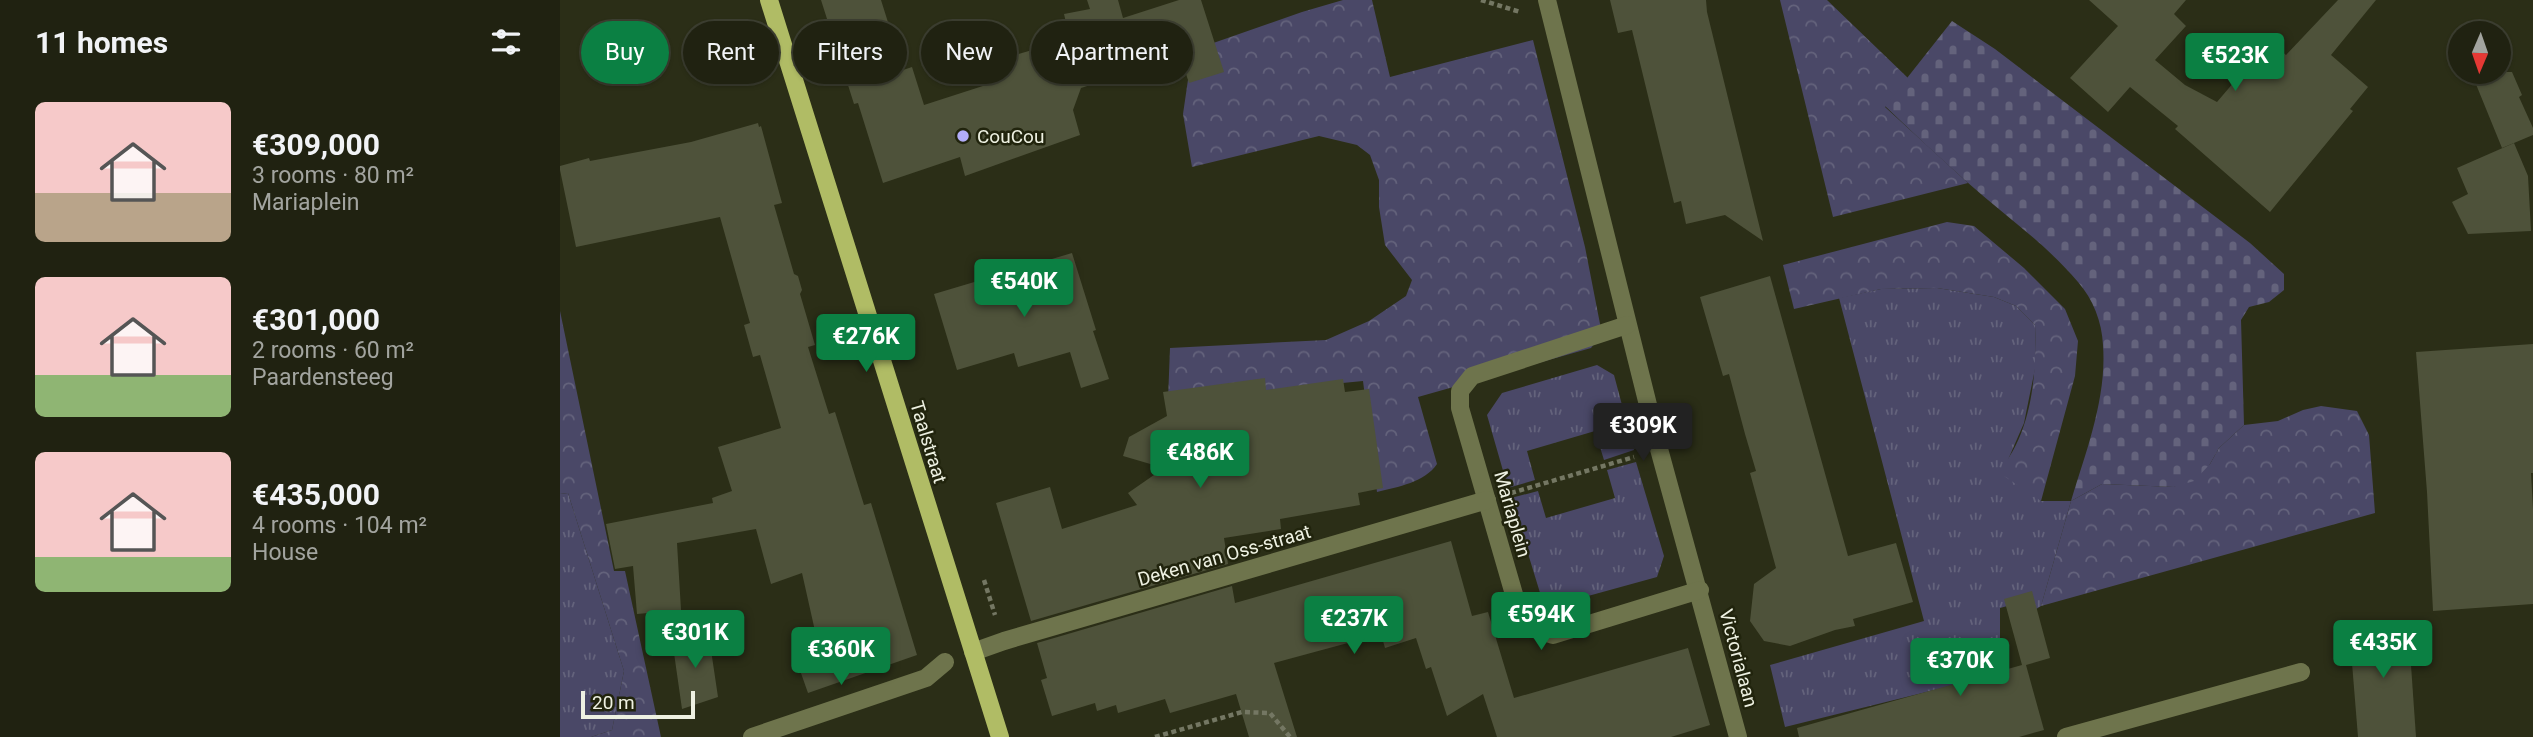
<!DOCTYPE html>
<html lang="en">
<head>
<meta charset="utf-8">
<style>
	:root { --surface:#202211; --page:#2d2f1f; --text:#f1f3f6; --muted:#a2a49f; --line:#3d3f31; --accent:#0b8043 }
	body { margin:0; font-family:Roboto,sans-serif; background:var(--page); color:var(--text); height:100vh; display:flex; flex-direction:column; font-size:26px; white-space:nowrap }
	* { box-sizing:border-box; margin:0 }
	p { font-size:23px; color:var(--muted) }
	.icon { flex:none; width:38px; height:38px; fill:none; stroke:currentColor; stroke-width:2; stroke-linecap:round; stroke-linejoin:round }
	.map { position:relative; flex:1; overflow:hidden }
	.details { display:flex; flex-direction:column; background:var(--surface); width:560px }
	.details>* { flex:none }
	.banner { position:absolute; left:21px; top:21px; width:665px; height:63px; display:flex; gap:14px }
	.needle { width:46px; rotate:182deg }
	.tools { position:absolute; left:1888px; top:21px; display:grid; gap:14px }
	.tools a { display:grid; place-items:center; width:63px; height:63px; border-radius:50%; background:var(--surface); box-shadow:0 2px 5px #0004,0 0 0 2px var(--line); font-size:35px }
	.scale { position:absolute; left:21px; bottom:18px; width:114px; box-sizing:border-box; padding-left:7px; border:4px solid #eef1e2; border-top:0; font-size:19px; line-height:24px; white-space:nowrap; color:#eef1e2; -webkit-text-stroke:5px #21240d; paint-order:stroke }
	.price { position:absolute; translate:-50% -60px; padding:0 16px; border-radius:7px; background:var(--accent); color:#fff; font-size:23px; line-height:46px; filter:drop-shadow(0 2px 4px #0008) }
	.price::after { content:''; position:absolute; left:50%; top:42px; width:21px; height:16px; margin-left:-10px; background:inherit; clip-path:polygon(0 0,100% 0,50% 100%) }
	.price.on { background:#222; color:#fff }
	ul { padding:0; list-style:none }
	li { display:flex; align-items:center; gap:21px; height:175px; padding:0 35px }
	li span { display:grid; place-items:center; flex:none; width:196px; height:140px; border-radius:10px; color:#555 }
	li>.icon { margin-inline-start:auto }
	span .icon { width:84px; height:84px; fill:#fffc; stroke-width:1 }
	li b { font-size:30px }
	h2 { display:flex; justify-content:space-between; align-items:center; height:84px; padding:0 35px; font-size:30px }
	.pill { padding:0 24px; border-radius:32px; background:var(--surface); box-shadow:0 2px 5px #0004,0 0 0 2px var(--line); font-size:24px; line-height:63px }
	.pill.on { background:var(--accent); color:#fff }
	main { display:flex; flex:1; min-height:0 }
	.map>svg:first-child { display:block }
</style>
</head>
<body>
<main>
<section class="details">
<h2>11 homes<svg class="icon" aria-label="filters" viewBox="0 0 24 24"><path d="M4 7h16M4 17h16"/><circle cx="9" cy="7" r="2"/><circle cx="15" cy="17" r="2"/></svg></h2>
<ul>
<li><span style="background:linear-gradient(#f6c9c9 65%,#b9a48a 0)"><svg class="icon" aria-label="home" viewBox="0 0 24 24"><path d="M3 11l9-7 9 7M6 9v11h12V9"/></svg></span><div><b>€309,000</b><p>3 rooms · 80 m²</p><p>Mariaplein</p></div></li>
<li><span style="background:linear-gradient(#f6c9c9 70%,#8fb573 0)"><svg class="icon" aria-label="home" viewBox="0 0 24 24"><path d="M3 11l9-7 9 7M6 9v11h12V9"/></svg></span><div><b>€301,000</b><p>2 rooms · 60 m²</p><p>Paardensteeg</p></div></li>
<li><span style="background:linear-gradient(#f6c9c9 75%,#8fb573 0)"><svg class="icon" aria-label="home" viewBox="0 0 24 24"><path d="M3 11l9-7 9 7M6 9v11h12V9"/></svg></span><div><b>€435,000</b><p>4 rooms · 104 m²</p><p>House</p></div></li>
</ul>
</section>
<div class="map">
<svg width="1973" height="737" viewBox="0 0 1973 737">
	<defs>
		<pattern id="grass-tufts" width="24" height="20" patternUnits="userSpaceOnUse" patternTransform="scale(1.75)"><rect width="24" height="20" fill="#4a4867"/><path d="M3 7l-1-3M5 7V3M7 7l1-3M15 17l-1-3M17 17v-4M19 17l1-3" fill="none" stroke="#64637c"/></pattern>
		<pattern id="forest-crowns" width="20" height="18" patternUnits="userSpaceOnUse" patternTransform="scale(1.75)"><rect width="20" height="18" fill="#4a4867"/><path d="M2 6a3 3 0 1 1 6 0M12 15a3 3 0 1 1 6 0" fill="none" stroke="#64637c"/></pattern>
		<pattern id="cemetery-stones" width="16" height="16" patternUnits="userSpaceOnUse" patternTransform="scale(1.75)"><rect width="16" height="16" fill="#4a4867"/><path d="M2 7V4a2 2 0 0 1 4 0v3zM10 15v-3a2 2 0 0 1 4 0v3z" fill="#64637c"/></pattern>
	</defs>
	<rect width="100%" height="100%" fill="#2b2e17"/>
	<!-- grass -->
	<g fill="url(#grass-tufts)">
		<path d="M1377,288L1434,297L1456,306L1475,325L1476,364L1464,423L1447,462L1481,501H1511L1481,606L1473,611L1451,605L1440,608V641L1447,672L1225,727L1210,665L1364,621L1279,298L1321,289Z"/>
		<path d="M1037,365L1054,375L1074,450L1044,460L1035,431L967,451L975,480L948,488L927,415L942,393Z"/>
		<path d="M1076,462L1104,556L1097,577L999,604L981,596L951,498L978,491L986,518L1055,498L1047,470Z"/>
		<path d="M8,493L64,671L52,730L31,737H0V494Z"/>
	</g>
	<!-- forest -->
	<g fill="url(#forest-crowns)">
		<path d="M783,0H812L830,77L973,40L1025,247L1042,334L1031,348L858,397L877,464C865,482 838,487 817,492L803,381L608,400L610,348L766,340L809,321L846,296L852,280L825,245L819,207V180L810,155L797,145L759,136L632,167L623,114L629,73L639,48L742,12Z"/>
		<path d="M1220,0H1267L1348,78L1325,107L1408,183L1273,217Z"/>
		<path d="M1387,222L1414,226L1464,268L1505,309L1518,341L1515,376L1481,501L1438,472C1472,434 1477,373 1475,325L1456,306L1434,297L1377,288L1321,289L1234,309L1223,265Z"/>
		<path d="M0,311L54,571H65L101,737H31L52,730L64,671L8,493L0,494Z"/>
		<path d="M1761,406L1797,411L1809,435L1815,513L1481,606L1511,501L1542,484L1614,487L1650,464L1659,448L1684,425L1718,421L1743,410Z"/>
	</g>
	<!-- cemetery -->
	<path fill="url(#cemetery-stones)" d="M1392,21L1435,49L1690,243L1724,274V290L1709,302L1689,307L1681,320L1684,425L1659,448L1650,464L1634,481L1614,487L1542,484L1511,501C1526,451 1547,398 1543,345C1542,322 1533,299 1518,282C1486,244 1444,215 1407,182C1379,157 1352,132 1325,106Z"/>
	<!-- building -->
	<g fill="#4e523a">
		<path d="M261,0H321L343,70L352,67L364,105L429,84L424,64L479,48L476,38L508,31L504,14L530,9L527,0H558L563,18L619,0H641L664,72L629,83L620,56L521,88L513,110L520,135L405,176L400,157L323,183L298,103L294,104Z"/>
		<path d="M1050,0H1146L1147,12L1203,241L1165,215L1126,224L1121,201L1114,203L1072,30L1058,33Z"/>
		<path d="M1529,0H1626L1614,14L1626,26L1595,60L1625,85L1657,102L1709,41L1726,55L1778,0H1816L1771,55L1808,87L1790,109L1793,111L1710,212L1615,129L1618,126L1570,87L1548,112L1510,78L1558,26Z"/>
		<path d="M1911,72H1952L1962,95L1959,97L1973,128V135L1942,148Z"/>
		<path d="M198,123L199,127L201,126L222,203L214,205L234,274L238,276L242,290L240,294L255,345L248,347L269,414L275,412L304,505L311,503L357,655L248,693L236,659L248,655L242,635L255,631L242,573L211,584L196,529L117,543L121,610L77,614L73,566L55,569L46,524L153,503L152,498L172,491L158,447L221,428L200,355L193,357L184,325L190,323L160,217L16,247L0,170V166L29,158L30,161L131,142Z"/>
		<path d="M1954,143L1968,176L1971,231L1908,234L1892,202L1908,194L1897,168Z"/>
		<path d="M512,253L536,330L533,331L549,379L521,388L510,352L458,367L454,353L397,370L374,294Z"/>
		<path d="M1210,276L1288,556L1336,543L1353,602L1293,619L1295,626L1275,630L1230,646L1204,641L1190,621L1194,584L1216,568L1190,473L1196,471L1185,434L1169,374L1163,376L1140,297Z"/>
		<path d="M1973,344V473H1971L1973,509V604L1873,611L1867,492L1856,352Z"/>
		<path d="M705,378L706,390L783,379L785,392L809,389L823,488L798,493L800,505L720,519L721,529L664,538L668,564L471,621L436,503L490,487L502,529L577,505L568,493L604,468L563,456L569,437L607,416L603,392Z"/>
		<path d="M891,541L912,616L928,612L954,698L1128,648L1150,725L1111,737H937L923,694L887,716L871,667L866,669L856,638L825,648L821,634L714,663L737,737H689L676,694L610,713L605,699L558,713L556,705L537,711L535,703L492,716L481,680L487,678L477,643L672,586L675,603Z"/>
		<path d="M1472,591L1490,658L1466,665L1484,730L1459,737H1239L1237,728L1462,665L1444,599Z"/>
		<path d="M1848,622L1856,737H1798L1789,626Z"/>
		<path d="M145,634L148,651L151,650L158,697L122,709L112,639Z"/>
	</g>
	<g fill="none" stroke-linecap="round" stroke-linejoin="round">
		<!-- path -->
		<g stroke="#747763" stroke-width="4.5" stroke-dasharray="5 3.5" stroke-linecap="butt">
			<path d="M921,0L960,12"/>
			<path d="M951,493L1074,457"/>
			<path d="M424,580L435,615"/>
			<path d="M595,737L682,712L710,713L730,737"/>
		</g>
		<!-- minor -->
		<g stroke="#6e744c" stroke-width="18">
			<path d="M987,0L1099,449L1178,737"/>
			<path d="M1067,325L912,376L900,391V408L960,615L971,628L993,635L1140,590"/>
			<path d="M413,652L444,641L927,500"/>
			<path d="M192,737L366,678L385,662"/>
			<path d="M1506,737L1741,672"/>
		</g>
		<!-- major -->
		<path stroke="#b0bc65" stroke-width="18" d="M209,0L440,737"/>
	</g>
	<!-- markers -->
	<circle fill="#b2adf9" stroke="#21240d" stroke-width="2.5" cx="403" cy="136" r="7"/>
	<g text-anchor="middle" stroke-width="5" stroke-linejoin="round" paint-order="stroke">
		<!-- poi labels -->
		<g font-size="19" fill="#eef1e2" stroke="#21240d" text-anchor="start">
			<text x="417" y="143">CouCou</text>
		</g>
		<!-- street labels -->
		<g font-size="19" fill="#eef1e2" stroke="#21240d">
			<text transform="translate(369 442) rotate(73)" y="7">Taalstraat</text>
			<text transform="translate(953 514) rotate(74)" y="7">Mariaplein</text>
			<text transform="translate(664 555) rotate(-16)" y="7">Deken van Oss-straat</text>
			<text transform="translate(1179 658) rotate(75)" y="7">Victorialaan</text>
		</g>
	</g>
</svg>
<div class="tools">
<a><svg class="needle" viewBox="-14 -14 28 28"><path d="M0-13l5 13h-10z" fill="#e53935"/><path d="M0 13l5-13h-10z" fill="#a2a49f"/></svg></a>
</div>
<div class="scale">20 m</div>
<b class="price" style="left:1675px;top:93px">€523K</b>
<b class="price" style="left:464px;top:319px">€540K</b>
<b class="price" style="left:306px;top:374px">€276K</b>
<b class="price on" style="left:1083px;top:463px">€309K</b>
<b class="price" style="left:640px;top:490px">€486K</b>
<b class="price" style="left:981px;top:652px">€594K</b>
<b class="price" style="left:794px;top:656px">€237K</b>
<b class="price" style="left:135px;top:670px">€301K</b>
<b class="price" style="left:1823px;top:680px">€435K</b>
<b class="price" style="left:281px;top:687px">€360K</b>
<b class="price" style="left:1400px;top:698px">€370K</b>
<div class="banner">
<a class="pill on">Buy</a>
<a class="pill">Rent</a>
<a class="pill">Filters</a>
<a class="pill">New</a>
<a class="pill">Apartment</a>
</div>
</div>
</main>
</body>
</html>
